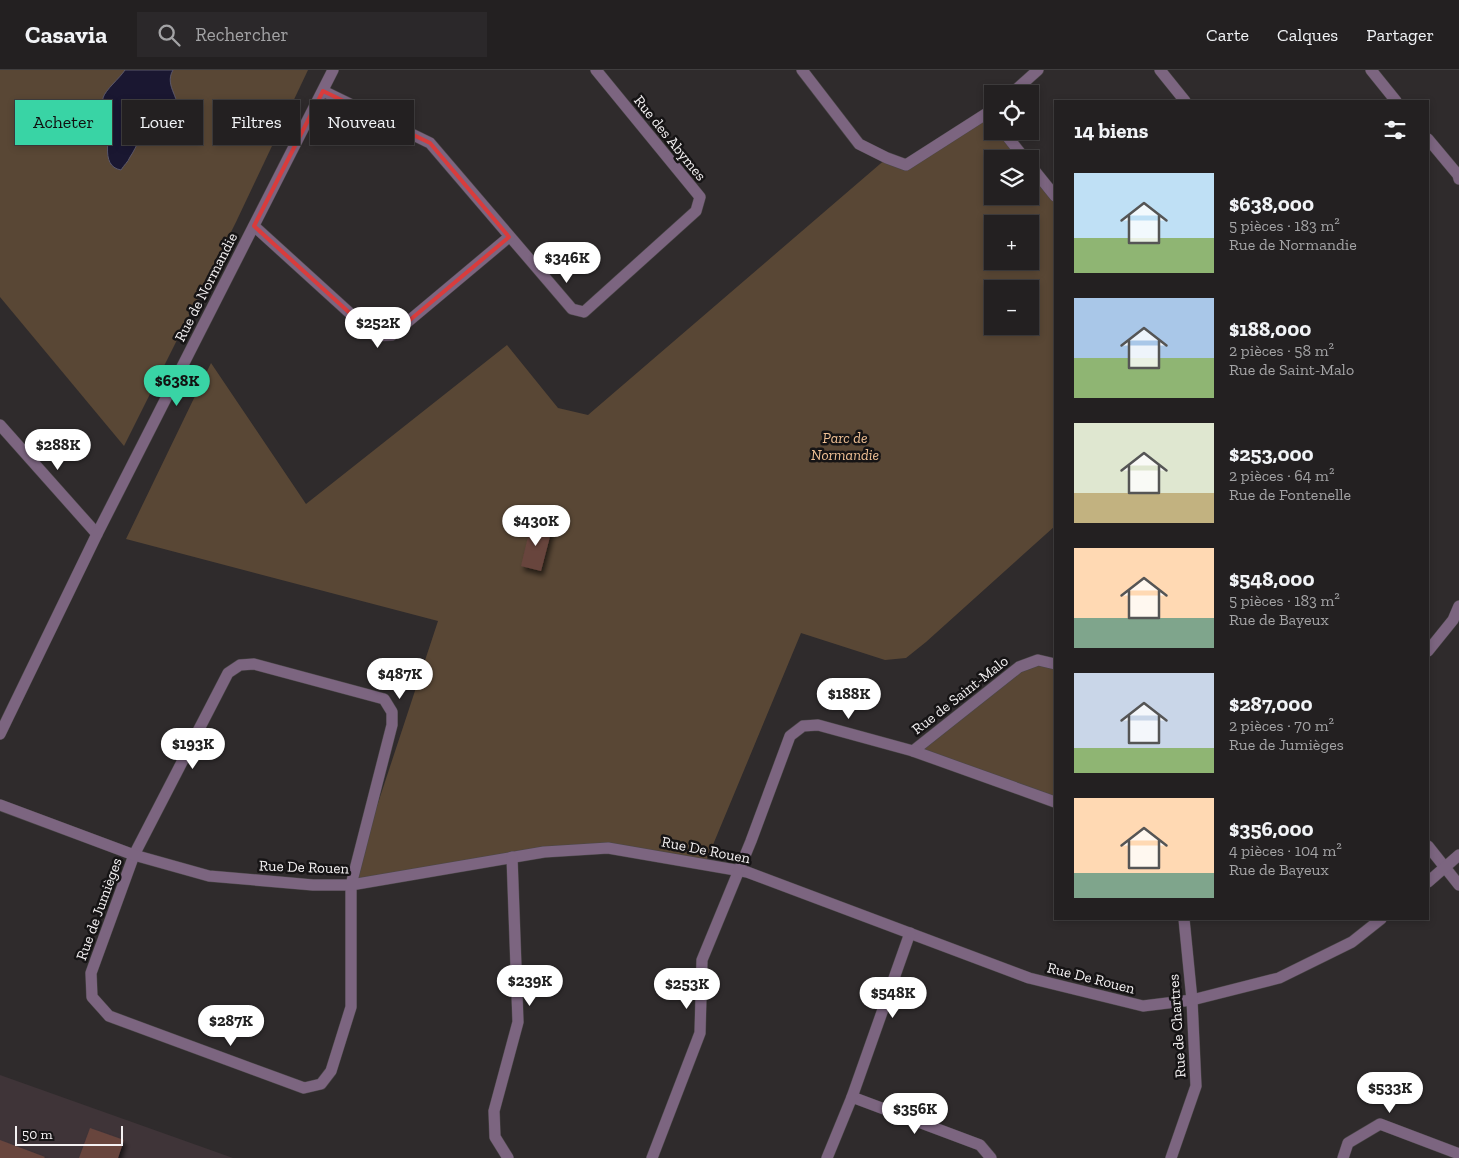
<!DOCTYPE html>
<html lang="fr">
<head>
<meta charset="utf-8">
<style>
	:root { --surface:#232021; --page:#2b282a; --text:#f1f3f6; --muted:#a3a3a5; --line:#403e3f; --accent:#39d4a5 }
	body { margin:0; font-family:"Zilla Slab",serif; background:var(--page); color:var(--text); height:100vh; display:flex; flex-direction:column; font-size:19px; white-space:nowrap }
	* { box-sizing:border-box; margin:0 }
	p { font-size:16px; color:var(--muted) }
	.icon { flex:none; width:28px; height:28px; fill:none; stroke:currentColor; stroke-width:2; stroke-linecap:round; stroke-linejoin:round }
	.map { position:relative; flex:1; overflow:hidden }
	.details { position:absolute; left:1054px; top:30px; width:375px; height:820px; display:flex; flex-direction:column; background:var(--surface); border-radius:0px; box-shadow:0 2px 8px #0003,0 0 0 1px var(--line) }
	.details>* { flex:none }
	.hud { position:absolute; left:15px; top:30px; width:475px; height:45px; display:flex; gap:10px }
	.controls { position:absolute; left:984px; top:15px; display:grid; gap:10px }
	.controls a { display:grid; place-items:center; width:55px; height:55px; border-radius:0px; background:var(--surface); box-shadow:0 2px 8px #0003,0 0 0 1px var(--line); font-size:25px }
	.scale { position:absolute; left:15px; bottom:12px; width:108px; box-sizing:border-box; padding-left:5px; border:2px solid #f4f1f2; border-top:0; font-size:14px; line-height:18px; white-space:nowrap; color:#f4f1f2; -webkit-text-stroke:4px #161415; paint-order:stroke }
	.price { position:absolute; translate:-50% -42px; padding:0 11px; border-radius:18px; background:#fff; color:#222; font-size:16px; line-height:32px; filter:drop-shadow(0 1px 2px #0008) }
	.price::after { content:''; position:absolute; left:50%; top:30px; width:15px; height:11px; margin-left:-8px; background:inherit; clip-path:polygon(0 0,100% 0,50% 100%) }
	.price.selected { background:var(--accent); color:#111 }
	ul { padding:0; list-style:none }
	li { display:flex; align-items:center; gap:15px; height:125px; padding:0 20px }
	li span { display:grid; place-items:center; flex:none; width:140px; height:100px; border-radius:0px; color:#555 }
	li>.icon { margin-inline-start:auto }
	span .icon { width:60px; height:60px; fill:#fffc; stroke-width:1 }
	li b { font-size:21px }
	h2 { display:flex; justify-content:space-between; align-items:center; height:60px; padding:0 20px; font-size:21px }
	.pill { padding:0 18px; border-radius:0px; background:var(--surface); box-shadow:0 2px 8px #0003,0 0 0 1px var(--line); font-size:18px; line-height:45px }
	.pill.selected { background:var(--accent); color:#111 }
	header { display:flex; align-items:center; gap:30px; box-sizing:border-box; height:70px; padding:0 25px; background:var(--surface); border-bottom:1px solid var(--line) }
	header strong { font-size:24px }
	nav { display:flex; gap:28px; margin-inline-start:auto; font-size:18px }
	.search { width:350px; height:45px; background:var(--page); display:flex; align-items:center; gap:12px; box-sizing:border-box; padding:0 18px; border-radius:0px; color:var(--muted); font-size:19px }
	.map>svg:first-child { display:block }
</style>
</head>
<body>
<header>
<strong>Casavia</strong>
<div class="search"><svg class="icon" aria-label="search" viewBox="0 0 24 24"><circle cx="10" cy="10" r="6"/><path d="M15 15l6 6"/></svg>Rechercher</div>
<nav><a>Carte</a><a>Calques</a><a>Partager</a></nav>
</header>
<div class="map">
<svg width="1459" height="1088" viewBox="0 0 1459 1088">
	<defs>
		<filter id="shadow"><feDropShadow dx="2.5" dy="4.5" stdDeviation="2.5" flood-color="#0009"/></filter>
	</defs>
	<rect width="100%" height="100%" fill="#2f2b2c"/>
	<!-- built -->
	<path fill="#3f3438" d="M0,1005L233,1088H0Z"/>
	<!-- green -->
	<g fill="#594735" fill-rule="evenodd">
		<path d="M0,0H308L236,152L124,376L0,227Z"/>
		<path d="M989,43L992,48V61H1003L1025,89H992V126H1030V95L1055,126V456L926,572L906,588L885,590L801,563L705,794L608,778L351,815L438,551L126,469L211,293L306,434L507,275L558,338L588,345L887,88L906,95ZM992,154H1030V191H992ZM992,219H1030V256H992Z"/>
		<path d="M1055,594V732L913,681L1019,597Z"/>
	</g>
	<!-- water -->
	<path fill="#1a1731" stroke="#5b586b" d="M125,0H173C163,17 184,30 175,44C169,51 157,48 151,54C141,62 137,77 130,87C128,92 124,95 121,100C98,96 112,63 109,47C108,41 102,35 103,28C105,20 120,8 125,0Z"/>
	<!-- building -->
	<g fill="#67443e" filter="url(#shadow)">
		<path d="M531,454L552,459L541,501L521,496Z"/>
		<path d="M90,1058L124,1070L118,1088H79Z"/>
		<path d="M0,1070L45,1087L44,1088H0Z"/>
	</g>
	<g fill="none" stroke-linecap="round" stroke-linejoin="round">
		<!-- minor casing -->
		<g stroke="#4b4748" stroke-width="12">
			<g id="minor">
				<path d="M802,0L859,74L887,88L906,95L992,40"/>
				<path d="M1160,0L1185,31"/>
				<path d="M1371,0L1396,31"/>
				<path d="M323,21L430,73L572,239L584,242L696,141L700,127L596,0"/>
				<path d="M1011,24L1038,0"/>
				<path d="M1003,61L1025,89"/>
				<path d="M1428,69L1458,105L1459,109"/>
				<path d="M1030,95L1055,126"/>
				<path d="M254,156L375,266L392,265L509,167"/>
				<path d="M0,355L97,464"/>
				<path d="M1428,581L1453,550L1459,536"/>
				<path d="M254,594L384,629L392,642V655L351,815V937L331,1001L321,1014L304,1018L109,946L92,927L91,903L134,785L228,603L240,595Z"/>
				<path d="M0,664L97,464L333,0"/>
				<path d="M913,681L1019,597L1038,590L1055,594"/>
				<path d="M0,735L134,785L209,806L313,815H351L544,782L608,778L747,802L1029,908L1143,936L1192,930L1279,908L1352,872L1381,849"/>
				<path d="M1428,776L1459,815"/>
				<path d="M1428,812L1459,785"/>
				<path d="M852,1027L980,1075L991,1088"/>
				<path d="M508,1088L495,1067L494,1041L518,952L512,787"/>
				<path d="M652,1088L700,963L702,890L751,771L790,666L803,656L818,655L913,681L1055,732"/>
				<path d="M827,1088L852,1027L910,863"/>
				<path d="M1171,1088L1196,1016L1192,930L1184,849"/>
				<path d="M1343,1088L1348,1073L1380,1054L1459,1084"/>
			</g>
		</g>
		<!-- minor -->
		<use href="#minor" stroke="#7c6580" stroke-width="11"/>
	</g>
	<!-- marked area -->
	<path fill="none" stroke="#d93c3c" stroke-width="4" stroke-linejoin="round" d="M323,21L430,73L509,167L392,265L375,266L254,156Z"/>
	<g text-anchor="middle" stroke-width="5" stroke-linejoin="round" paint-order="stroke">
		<!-- street labels -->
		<g font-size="15" fill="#f4f1f2" stroke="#161415">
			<text transform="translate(670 68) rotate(51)" y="5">Rue des Abymes</text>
			<text transform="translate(206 217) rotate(-63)" y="5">Rue de Normandie</text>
			<text transform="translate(960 625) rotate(-38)" y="5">Rue de Saint-Malo</text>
			<text transform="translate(706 780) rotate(11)" y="5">Rue De Rouen</text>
			<text transform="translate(304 797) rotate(2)" y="5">Rue De Rouen</text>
			<text transform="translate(99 839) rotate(-70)" y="5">Rue de Jumièges</text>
			<text transform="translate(1091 908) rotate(14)" y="5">Rue De Rouen</text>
			<text transform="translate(1177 956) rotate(-94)" y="5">Rue de Chartres</text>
		</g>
		<!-- park labels -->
		<g font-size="15" font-style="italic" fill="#f0c195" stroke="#161415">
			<text x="845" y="373">Parc de<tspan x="845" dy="17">Normandie</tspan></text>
		</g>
	</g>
</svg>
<div class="controls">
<a><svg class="icon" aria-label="locate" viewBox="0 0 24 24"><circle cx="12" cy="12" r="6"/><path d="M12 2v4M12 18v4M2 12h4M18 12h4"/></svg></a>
<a><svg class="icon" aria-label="layers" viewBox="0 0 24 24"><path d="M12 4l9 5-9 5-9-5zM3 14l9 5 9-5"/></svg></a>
<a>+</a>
<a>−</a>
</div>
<div class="scale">50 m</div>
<b class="price" style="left:567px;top:214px">$346K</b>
<b class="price" style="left:378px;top:279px">$252K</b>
<b class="price selected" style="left:177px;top:337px">$638K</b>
<b class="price" style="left:58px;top:401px">$288K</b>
<b class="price" style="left:536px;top:477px">$430K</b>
<b class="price" style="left:400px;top:630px">$487K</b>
<b class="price" style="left:849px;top:650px">$188K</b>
<b class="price" style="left:193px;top:700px">$193K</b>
<b class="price" style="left:530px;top:937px">$239K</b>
<b class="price" style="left:687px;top:940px">$253K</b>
<b class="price" style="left:893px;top:949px">$548K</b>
<b class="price" style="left:231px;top:977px">$287K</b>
<b class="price" style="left:1390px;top:1044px">$533K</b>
<b class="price" style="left:915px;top:1065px">$356K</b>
<div class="hud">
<a class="pill selected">Acheter</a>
<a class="pill">Louer</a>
<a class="pill">Filtres</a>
<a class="pill">Nouveau</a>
</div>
<section class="details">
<h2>14 biens<svg class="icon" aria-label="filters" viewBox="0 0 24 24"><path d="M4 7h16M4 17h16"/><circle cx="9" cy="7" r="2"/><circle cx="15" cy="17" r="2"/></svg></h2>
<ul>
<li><span style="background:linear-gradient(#bfe0f5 65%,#8fb573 0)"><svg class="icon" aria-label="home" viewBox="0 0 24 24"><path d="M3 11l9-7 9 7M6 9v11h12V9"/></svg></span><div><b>$638,000</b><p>5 pièces · 183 m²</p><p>Rue de Normandie</p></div></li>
<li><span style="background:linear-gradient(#a9c7e8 60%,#8fb573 0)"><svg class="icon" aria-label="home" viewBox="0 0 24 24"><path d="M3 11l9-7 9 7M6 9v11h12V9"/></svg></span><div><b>$188,000</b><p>2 pièces · 58 m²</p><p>Rue de Saint-Malo</p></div></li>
<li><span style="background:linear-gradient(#dfe7d0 70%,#c2b280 0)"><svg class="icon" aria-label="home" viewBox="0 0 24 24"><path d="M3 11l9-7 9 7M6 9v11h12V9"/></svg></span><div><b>$253,000</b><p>2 pièces · 64 m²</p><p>Rue de Fontenelle</p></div></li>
<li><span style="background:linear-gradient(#ffd9b3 70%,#7fa58c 0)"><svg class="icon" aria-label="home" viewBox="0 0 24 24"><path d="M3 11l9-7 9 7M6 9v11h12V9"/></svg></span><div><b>$548,000</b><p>5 pièces · 183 m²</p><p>Rue de Bayeux</p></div></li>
<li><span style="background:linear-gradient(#c9d6e8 75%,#8fb573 0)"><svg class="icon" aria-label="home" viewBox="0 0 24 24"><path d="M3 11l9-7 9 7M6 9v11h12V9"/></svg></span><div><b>$287,000</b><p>2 pièces · 70 m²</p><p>Rue de Jumièges</p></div></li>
<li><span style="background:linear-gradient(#ffd9b3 75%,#7fa58c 0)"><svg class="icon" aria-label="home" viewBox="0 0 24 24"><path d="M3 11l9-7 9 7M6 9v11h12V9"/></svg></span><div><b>$356,000</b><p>4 pièces · 104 m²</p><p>Rue de Bayeux</p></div></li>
</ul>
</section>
</div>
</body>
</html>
